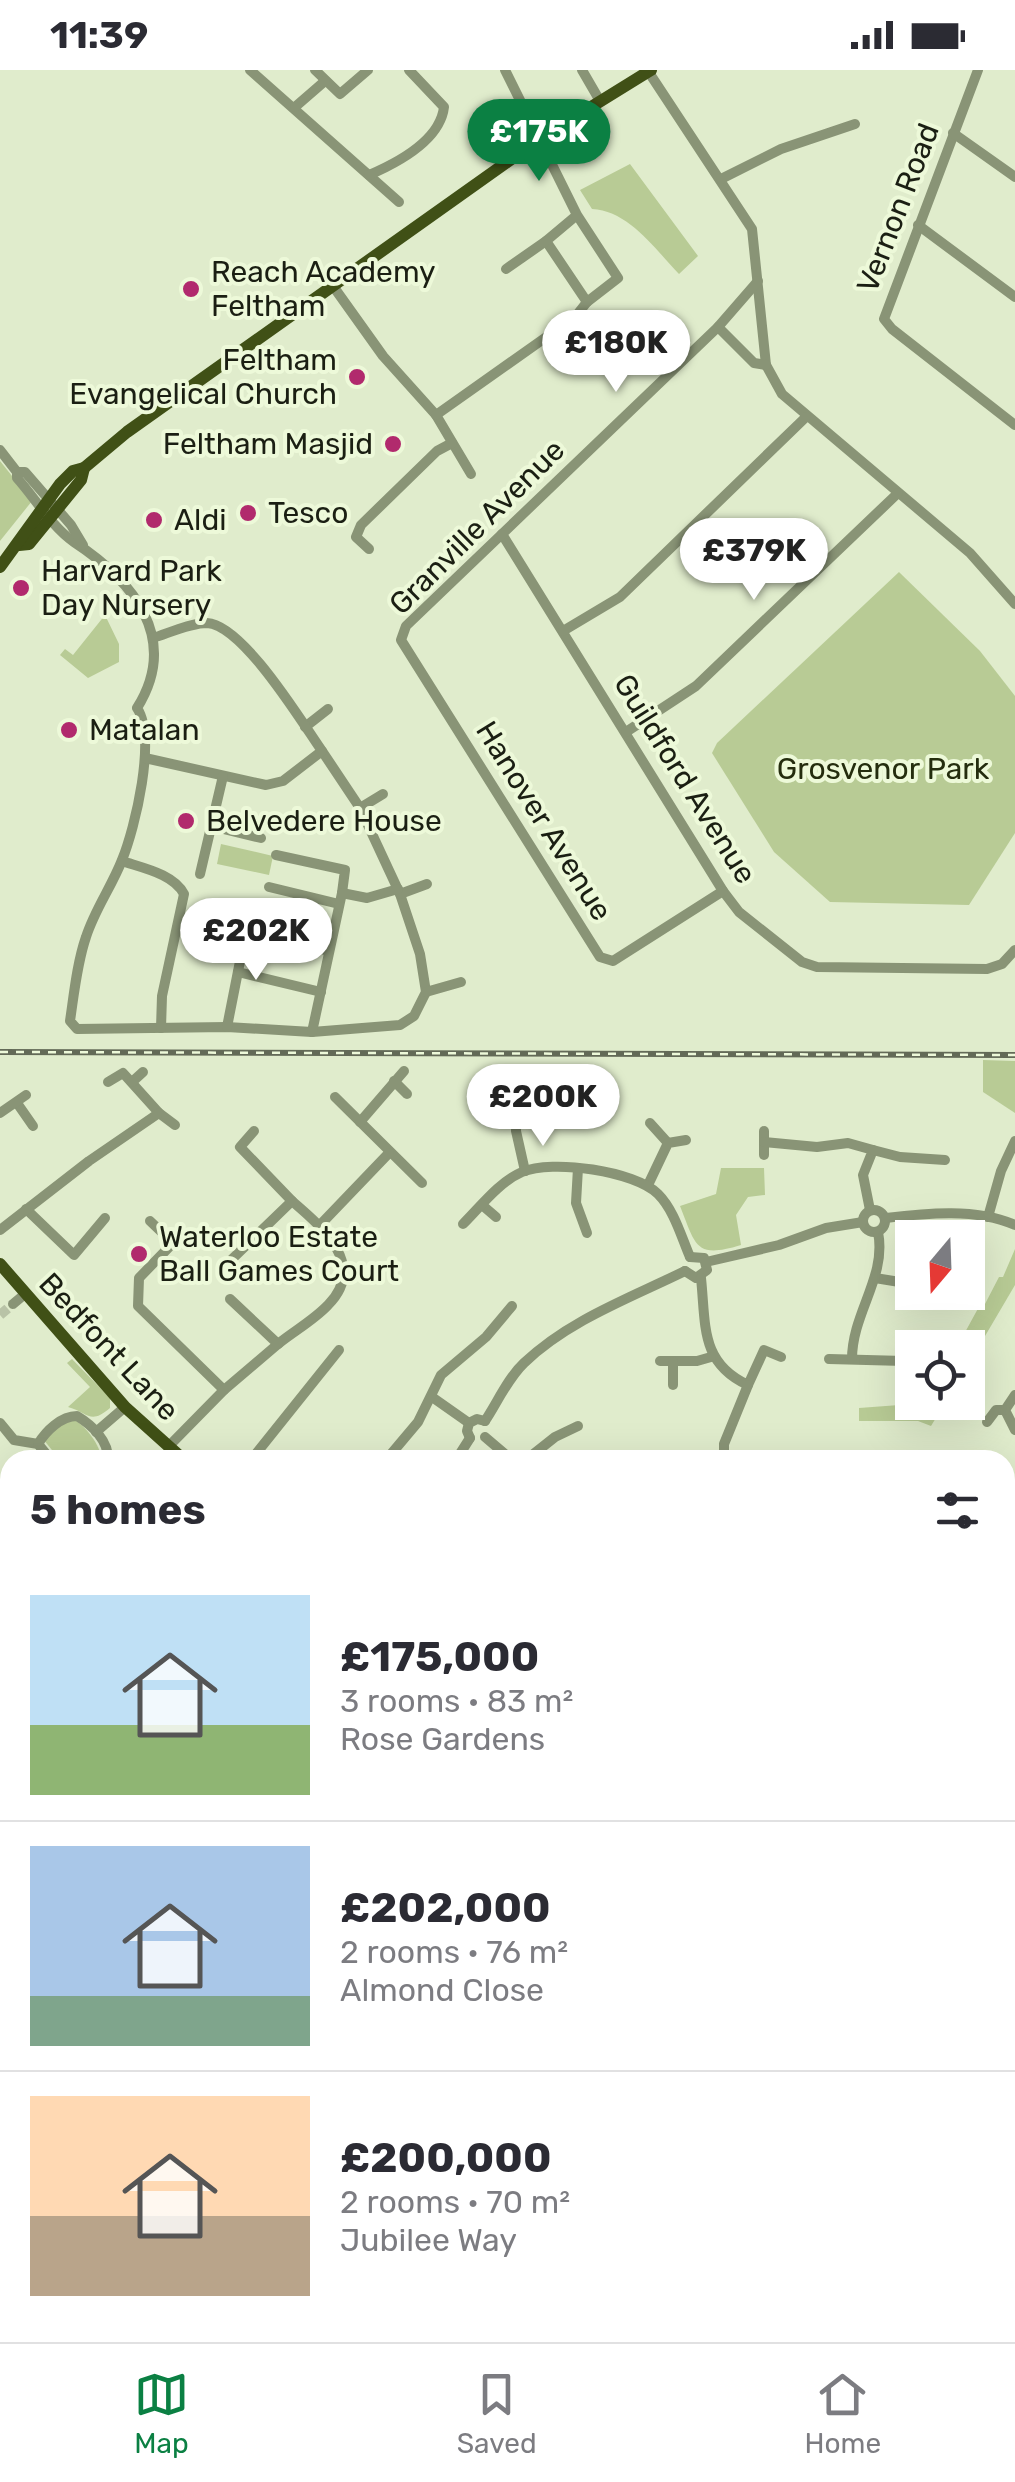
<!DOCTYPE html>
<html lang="en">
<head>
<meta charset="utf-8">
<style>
	:root { --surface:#fff; --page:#f2f2f3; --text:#2b2b33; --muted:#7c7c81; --line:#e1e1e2; --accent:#0b8043 }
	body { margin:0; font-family:Rubik,sans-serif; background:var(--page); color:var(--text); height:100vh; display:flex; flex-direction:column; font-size:38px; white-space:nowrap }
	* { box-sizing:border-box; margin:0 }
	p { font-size:32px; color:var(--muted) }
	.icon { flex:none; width:55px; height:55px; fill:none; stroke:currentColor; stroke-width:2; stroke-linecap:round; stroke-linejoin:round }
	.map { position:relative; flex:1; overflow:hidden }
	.side { position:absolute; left:0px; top:1380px; width:1015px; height:892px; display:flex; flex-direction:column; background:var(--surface); border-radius:30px 30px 0 0; box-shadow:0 10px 40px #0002 }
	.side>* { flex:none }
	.needle { width:65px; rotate:199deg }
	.buttons { position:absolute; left:895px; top:1150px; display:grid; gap:20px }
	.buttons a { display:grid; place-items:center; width:90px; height:90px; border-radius:0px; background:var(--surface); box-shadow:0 10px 40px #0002; font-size:50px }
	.price { position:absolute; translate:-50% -85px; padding:0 22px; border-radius:35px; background:#fff; color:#222; font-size:32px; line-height:65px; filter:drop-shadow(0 2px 5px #0008) }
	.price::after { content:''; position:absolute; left:50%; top:60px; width:30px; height:22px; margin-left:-15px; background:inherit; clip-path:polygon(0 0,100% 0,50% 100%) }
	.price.current { background:var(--accent); color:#fff }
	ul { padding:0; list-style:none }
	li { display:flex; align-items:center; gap:30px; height:250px; padding:0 30px }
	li+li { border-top:2px solid var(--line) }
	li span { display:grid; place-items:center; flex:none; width:280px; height:200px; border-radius:0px; color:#555 }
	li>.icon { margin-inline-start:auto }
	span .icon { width:120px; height:120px; fill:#fffc; stroke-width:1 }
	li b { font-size:42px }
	h2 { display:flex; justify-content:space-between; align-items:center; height:120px; padding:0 30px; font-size:42px }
	.status { display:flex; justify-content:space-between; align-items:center; height:70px; padding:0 50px; background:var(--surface); direction:ltr }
	.status svg { height:28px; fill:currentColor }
	.dock { display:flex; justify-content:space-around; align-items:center; height:140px; border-top:2px solid var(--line); background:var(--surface); font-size:28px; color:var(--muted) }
	.dock a { display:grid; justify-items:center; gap:5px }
	.dock .current { color:var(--accent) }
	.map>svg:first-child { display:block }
</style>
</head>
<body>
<div class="status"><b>11:39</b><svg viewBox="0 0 49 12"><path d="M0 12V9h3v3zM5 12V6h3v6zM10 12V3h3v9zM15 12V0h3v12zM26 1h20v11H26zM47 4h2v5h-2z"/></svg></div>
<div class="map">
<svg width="1015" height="2272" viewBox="0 0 1015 2272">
	<rect width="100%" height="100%" fill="#e0eccc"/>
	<!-- green -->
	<g fill="#b8cb95">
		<path d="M630,94L698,186L679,204C654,178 629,141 592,139L580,120Z"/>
		<path d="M0,391L32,431L0,471Z"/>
		<path d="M899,502L980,581L1015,626V763L969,835L830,832L774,782L712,683L717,673Z"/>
		<path d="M105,545L119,574V592L88,608L60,585L65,579L73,585Z"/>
		<path d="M221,774L273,786L269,805L217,794Z"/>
		<path d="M983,990L1015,991V1043L983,1022Z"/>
		<path d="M721,1098H764L765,1125L748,1127L736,1145L741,1175C695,1189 696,1176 680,1136L716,1124Z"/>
		<path d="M1015,1179V1215L968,1295V1278L957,1277L981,1233L985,1234L999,1207H1003Z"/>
		<path d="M72,1289L110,1328V1338C90,1355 89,1343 68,1337L90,1317L67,1293Z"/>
		<path d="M926,1333H945L931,1356L918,1351H859V1338Z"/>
		<path d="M71,1348C85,1354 102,1377 101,1390H60L43,1369Z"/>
		<path d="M10,1613V1921L0,1890V1630Z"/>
		<path d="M701,2262L867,2263L872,2272H686Z"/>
	</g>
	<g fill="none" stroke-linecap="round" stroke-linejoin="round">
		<!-- river -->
		<g stroke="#7f954f" stroke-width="18">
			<path d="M0,1441L10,1455"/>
			<path d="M0,1620L10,1606"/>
			<path d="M0,1911L10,1946"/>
			<path d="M196,2262L204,2272"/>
		</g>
		<!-- minor-tunnel -->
		<path stroke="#b9c3a7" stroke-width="10" stroke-dasharray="10 5" stroke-linecap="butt" d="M0,1245L13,1234"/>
		<!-- minor -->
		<g stroke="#899476" stroke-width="10">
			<path d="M250,0L399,132"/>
			<path d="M315,0L340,24L368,0"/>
			<path d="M505,0L577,145L618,208L587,232L546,171L577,145"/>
			<path d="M582,0L600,31"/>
			<path d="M978,0L884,249L892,259L1015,355"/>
			<path d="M648,1L752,159L766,295L782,324L970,483L1015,534"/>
			<path d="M295,37L325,11"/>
			<path d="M953,63L1015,107"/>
			<path d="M369,105C397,93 440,71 444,37L409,0"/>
			<path d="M721,109L781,79L855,54"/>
			<path d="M918,155L1015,227"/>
			<path d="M506,199L546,171"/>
			<path d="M333,216L383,286L436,345L471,404"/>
			<path d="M718,257L754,293L766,295"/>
			<path d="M436,345L576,246L587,232"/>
			<path d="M0,380L17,402V408C35,428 52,457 74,472C132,510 181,568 137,638C157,668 135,758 122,790C112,816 95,839 86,867C77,893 74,924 70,951L77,959L227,957L312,962L400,955L414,946L426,922L420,884L400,824L360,738L322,681"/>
			<path d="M17,402H25L71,455L83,475"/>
			<path d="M502,464L723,821L739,842L802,892L817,897L987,899L1002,894L1015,880"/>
			<path d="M369,479L356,467L361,455L437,381L452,373"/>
			<path d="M563,561L620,527L806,347"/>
			<path d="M305,657L328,639"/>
			<path d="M626,662L696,616L898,423"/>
			<path d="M145,688L266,715L283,711L322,681C301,651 243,555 207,553C190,553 169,563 153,568"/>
			<path d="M360,738L383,724"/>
			<path d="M211,756L261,768"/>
			<path d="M276,785L345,800L342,823"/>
			<path d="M122,791C143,798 174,804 184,824L162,926L161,958"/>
			<path d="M200,804L223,706"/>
			<path d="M269,817L339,834"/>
			<path d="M723,821L613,891L600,887L401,570L406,556L718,257L758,211"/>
			<path d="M400,824L427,814"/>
			<path d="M216,844L246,852V861"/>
			<path d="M246,861L329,881"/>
			<path d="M238,902L321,922"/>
			<path d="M426,922L461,912"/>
			<path d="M227,957L246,861"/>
			<path d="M312,962L342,823L367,828L398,819"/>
			<path d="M394,1011L407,1024"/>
			<path d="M108,1012L123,1003L159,1043L175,1055"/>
			<path d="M132,1012L143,1002"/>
			<path d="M335,1027L422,1113"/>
			<path d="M517,1031L516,1061L525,1101"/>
			<path d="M17,1033L33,1056"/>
			<path d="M0,1043L26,1025"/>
			<path d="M517,1043H532"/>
			<path d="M360,1052L404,1001"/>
			<path d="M650,1053L668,1073"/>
			<path d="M254,1061L240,1077L292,1131"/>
			<path d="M764,1061V1085"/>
			<path d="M764,1072L817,1077L848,1073L873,1080L863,1105L870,1140"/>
			<path d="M873,1080L900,1087L945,1090"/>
			<path d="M578,1098L576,1133L587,1163"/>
			<path d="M648,1115L668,1073L686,1070"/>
			<path d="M482,1135L496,1147"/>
			<path d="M26,1139L74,1185L105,1148"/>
			<circle cx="874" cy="1151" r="11"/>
			<path d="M988,1147L1001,1101L1015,1071"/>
			<path d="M886,1148C927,1143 976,1138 1015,1155"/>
			<path d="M150,1151L173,1173L139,1208L138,1236L224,1320"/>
			<path d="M463,1154C481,1136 499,1112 522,1102C552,1089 635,1101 658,1124C674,1140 681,1166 690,1187"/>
			<path d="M320,1155L389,1083"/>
			<path d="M0,1160L89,1091L159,1043"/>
			<path d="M706,1192L779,1175L826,1158L863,1152"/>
			<path d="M227,1194L292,1131C321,1156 368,1195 328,1235C314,1250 294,1261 278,1274"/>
			<path d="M685,1201L696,1208L707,1200L704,1188L690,1187"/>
			<path d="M701,1208C706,1255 700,1293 748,1315L764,1280L781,1287"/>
			<path d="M875,1208L912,1214"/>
			<path d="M942,1222L961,1231"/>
			<path d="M13,1234L25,1224"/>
			<path d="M829,1289L904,1291"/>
			<path d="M852,1289C852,1243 887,1207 878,1162"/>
			<path d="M660,1291H697L711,1287"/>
			<path d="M673,1315V1292"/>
			<path d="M1015,1325L1005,1340L1015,1360"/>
			<path d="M432,1327L469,1353"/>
			<path d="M485,1351C497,1333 508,1308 524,1293C569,1250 630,1228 685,1201"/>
			<path d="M987,1352L996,1340H1005"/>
			<path d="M0,1353L14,1370L38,1374L51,1390"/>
			<path d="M96,1362L125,1337"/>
			<path d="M485,1367L512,1390"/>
			<path d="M470,1368L467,1361L469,1353L477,1349L485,1351"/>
			<path d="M38,1374C46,1361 61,1346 77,1346C92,1355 109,1371 108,1390"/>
			<path d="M168,1377L224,1320L278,1274L230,1229"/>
			<path d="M724,1389V1374L748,1315"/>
			<path d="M251,1390L339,1280"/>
			<path d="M386,1390L418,1352L441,1305L486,1267L512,1236"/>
			<path d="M456,1390L470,1368"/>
			<path d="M526,1390L555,1367L578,1356"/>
			<path d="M710,1390L736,1389"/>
			<path d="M1010,1590L1015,1584"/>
			<path d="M1005,1682L1015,1688"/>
			<path d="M1005,1717L1015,1702"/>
			<path d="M1005,1783L1015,1788"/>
			<path d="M1005,1873H1015"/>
			<path d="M1005,1954L1015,1942"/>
			<path d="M0,1991L10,2007"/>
			<path d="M1005,1995L1015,2011"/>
			<path d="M1005,2117L1015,2111"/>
			<path d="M0,2207L10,2224"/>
			<path d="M23,2262L24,2272"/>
			<path d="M169,2262L177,2272"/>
			<path d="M353,2262L398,2272"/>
			<path d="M151,2272L163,2262"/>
			<path d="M552,2272L566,2262"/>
		</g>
		<!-- major -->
		<g stroke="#405016" stroke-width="12">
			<path d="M19,475L29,474L81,410L84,398"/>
			<path d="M0,497L60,414L73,401L84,398L127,362L541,68L651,0"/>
			<path d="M0,1194L125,1337L184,1390"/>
			<path d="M959,2262L965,2272"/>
		</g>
		<!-- rail casing -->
		<g stroke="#636a57" stroke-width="6">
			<path id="rail" d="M0,982L1015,985"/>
		</g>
		<!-- rail -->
		<use href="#rail" stroke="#edf9d9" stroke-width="2.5" stroke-dasharray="8" stroke-linecap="butt"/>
	</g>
	<!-- markers -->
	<g fill="#b12a6d" stroke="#edf9d9" stroke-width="4">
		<circle cx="191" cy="219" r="10"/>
		<circle cx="357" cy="307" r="10"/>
		<circle cx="393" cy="374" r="10"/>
		<circle cx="248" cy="443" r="10"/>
		<circle cx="154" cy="450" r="10"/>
		<circle cx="21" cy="518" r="10"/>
		<circle cx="69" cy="660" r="10"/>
		<circle cx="186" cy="751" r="10"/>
		<circle cx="139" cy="1184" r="10"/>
	</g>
	<g text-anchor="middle" stroke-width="8" stroke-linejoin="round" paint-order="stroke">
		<!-- street labels -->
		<g font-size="30" fill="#1b1f13" stroke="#edf9d9">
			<text transform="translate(898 138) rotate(-69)" y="10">Vernon Road</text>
			<text transform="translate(477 457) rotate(-45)" y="10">Granville Avenue</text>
			<text transform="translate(685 709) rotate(58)" y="10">Guildford Avenue</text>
			<text transform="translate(544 751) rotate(58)" y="10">Hanover Avenue</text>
			<text transform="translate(109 1277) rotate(47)" y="10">Bedfont Lane</text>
		</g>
		<!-- poi labels -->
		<g font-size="30" fill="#1b1f13" stroke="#edf9d9" text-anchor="start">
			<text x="211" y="212">Reach Academy<tspan x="211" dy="34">Feltham</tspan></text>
			<text x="337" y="300" text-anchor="end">Feltham<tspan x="337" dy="34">Evangelical Church</tspan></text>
			<text x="373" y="384" text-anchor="end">Feltham Masjid</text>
			<text x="268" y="453">Tesco</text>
			<text x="174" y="460">Aldi</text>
			<text x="41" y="511">Harvard Park<tspan x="41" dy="34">Day Nursery</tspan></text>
			<text x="89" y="670">Matalan</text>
			<text x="206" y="761">Belvedere House</text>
			<text x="159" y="1177">Waterloo Estate<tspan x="159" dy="34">Ball Games Court</tspan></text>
		</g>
		<!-- park labels -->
		<g font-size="30" fill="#242d0e" stroke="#edf9d9">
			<text x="883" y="709">Grosvenor Park</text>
		</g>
	</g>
</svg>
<div class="buttons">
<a><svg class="needle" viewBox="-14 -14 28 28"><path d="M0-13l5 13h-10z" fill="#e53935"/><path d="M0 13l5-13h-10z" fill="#7c7c81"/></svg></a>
<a><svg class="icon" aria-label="locate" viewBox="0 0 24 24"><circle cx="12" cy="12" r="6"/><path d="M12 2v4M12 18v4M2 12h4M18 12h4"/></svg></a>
</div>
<b class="price current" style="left:539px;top:114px">£175K</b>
<b class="price" style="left:616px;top:325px">£180K</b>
<b class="price" style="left:754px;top:533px">£379K</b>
<b class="price" style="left:256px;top:913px">£202K</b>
<b class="price" style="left:543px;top:1079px">£200K</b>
<section class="side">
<h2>5 homes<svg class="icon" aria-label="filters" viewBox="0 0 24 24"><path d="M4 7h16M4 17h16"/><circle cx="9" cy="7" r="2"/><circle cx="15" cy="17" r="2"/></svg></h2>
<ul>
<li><span style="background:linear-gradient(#bfe0f5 65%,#8fb573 0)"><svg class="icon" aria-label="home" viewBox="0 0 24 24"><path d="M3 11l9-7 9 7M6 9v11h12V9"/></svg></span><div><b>£175,000</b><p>3 rooms · 83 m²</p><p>Rose Gardens</p></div></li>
<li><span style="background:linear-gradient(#a9c7e8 75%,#7fa58c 0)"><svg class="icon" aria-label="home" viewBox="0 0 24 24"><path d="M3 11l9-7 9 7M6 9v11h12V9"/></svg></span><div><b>£202,000</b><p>2 rooms · 76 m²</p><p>Almond Close</p></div></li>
<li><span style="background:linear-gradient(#ffd9b3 60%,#b9a48a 0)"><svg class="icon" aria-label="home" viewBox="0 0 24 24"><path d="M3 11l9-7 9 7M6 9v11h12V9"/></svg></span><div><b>£200,000</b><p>2 rooms · 70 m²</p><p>Jubilee Way</p></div></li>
</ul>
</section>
</div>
<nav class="dock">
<a class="current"><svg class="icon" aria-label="map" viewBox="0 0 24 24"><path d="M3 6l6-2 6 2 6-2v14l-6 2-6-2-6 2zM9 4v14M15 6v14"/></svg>Map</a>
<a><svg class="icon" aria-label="saved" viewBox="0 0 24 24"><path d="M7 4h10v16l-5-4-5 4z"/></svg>Saved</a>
<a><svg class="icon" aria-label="home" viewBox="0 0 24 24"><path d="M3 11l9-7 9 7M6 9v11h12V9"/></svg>Home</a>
</nav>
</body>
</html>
